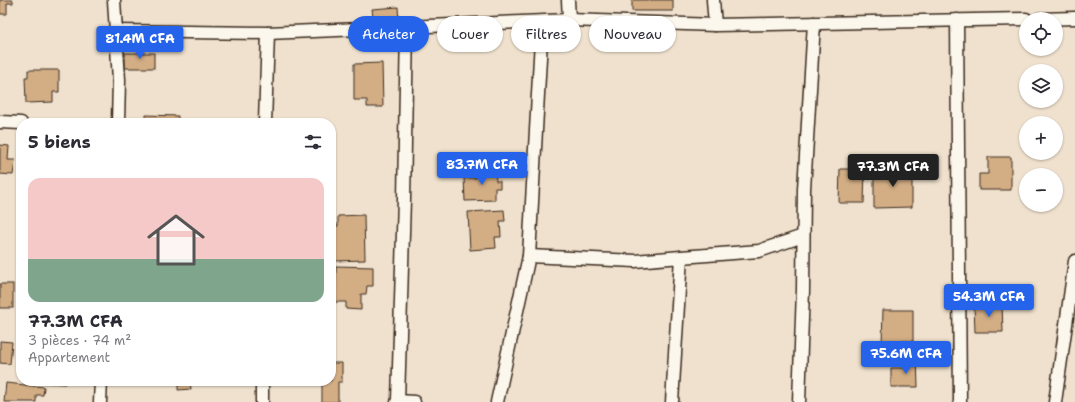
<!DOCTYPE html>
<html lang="fr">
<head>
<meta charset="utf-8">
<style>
	:root { --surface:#fff; --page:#f7f7f7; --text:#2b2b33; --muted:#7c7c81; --accent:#2563eb }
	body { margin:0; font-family:"Shantell Sans",sans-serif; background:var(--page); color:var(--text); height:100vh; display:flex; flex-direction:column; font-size:15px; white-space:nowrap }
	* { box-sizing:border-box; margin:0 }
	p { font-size:13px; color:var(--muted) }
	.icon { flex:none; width:22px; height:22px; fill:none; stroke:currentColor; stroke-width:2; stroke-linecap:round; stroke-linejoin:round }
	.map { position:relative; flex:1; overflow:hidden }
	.details { position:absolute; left:16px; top:118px; width:320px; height:268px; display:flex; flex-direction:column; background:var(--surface); border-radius:16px; box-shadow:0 1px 3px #0004 }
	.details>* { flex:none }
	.banner { position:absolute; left:348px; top:16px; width:380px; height:36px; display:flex; gap:8px }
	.fabs { position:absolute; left:1019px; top:12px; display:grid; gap:8px }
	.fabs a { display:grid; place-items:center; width:44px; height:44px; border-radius:50%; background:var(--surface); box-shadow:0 1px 3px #0004; font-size:20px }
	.price { position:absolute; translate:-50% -34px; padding:0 9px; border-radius:4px; background:var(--accent); color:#fff; font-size:13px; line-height:26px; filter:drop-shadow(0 1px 2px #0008) }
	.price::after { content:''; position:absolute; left:50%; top:24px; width:12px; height:9px; margin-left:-6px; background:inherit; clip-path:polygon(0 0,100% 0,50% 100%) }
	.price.on { background:#222; color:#fff }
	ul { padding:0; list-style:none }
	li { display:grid; align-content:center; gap:8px; height:212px; padding:0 12px }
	li span { display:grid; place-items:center; height:124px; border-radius:12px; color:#555 }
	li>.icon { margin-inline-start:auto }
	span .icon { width:72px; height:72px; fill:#fffc; stroke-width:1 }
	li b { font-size:17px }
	h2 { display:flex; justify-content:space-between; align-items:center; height:48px; padding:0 12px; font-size:17px }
	.pill { padding:0 14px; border-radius:18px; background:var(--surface); box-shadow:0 1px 3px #0004; font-size:14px; line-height:36px }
	.pill.on { background:var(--accent); color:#fff }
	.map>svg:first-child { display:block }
</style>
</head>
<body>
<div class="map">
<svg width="1075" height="402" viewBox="0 0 1075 402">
	<rect width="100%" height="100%" fill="#efe1cd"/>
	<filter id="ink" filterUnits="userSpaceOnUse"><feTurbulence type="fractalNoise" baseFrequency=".025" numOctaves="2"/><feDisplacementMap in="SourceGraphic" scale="8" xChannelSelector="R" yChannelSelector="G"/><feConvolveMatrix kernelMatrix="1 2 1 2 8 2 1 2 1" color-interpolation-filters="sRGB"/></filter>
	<g filter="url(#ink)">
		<!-- building -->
		<g fill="#d3ae85" stroke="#3b2a1e">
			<path d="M0,0H13V3H7V14H0Z"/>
			<rect x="632" y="0" width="41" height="11"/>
			<path d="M398,7L399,22L374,24L372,9Z"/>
			<rect x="125" y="53" width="29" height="15"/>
			<path d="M382,63L383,107H367V100H354V64Z"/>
			<path d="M28,70H59V92H53V102L26,103L25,77H28Z"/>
			<path d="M146,115L178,116V123H146Z"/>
			<path d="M0,145L9,146L8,160H15L13,175L0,174Z"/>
			<path d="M988,157H1011V190H979V174H988Z"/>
			<path d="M495,169L496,181H500V188H495V200L465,201L464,178H476V170Z"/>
			<path d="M840,169H865L864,203H839Z"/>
			<path d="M874,169H912V207L874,208Z"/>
			<path d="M504,210L505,221H500L501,237H495L496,248L470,250L468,212Z"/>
			<path d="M364,215L365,260L334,261L333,227L338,226V216Z"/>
			<path d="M336,266L373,267V286H367L366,294H361V310L346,309V302H335Z"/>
			<rect x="0" y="284" width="13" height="24"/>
			<path d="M1002,304L1003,332H975L974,305Z"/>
			<path d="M883,310H913V341H899V344H882Z"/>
			<path d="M0,341L12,342L10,364L0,363Z"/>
			<path d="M917,357L918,387H891V368H906V358Z"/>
			<path d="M331,363H342V382H338V402H322V381H331Z"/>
			<path d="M28,381H65V384L27,382Z"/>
			<path d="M178,381H190L191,389L178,390Z"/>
			<path d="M6,383L44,387L43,395H36V402H4Z"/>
		</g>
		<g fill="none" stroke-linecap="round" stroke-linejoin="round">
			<!-- minor casing -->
			<g stroke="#3b2a1e" stroke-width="15">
				<g id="minor">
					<path d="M114,0L119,80L118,123"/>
					<path d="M568,0L569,20"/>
					<path d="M713,0L715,25"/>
					<path d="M1039,19L1075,18"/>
					<path d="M957,20L960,402"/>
					<path d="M115,31L268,33L569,20L715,25L1026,19"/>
					<path d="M0,122L21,123"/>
					<path d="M265,123L268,33"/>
					<path d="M529,256L635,261L681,257L759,251L803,236"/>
					<path d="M262,381V402"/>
					<path d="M398,401L404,199L407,27"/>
					<path d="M100,402L101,381"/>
					<path d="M397,402L398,401L414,402"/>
					<path d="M497,402L529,256L542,22"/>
					<path d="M672,402L681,257"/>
					<path d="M799,402L803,290L804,189L814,23"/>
					<path d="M1055,402L1075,261"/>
				</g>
			</g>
			<!-- minor -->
			<use href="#minor" stroke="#fbf7ec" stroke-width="12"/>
		</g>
	</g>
</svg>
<div class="fabs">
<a><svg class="icon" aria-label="locate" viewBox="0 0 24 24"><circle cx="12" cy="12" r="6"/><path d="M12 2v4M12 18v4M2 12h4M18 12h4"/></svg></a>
<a><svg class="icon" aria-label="layers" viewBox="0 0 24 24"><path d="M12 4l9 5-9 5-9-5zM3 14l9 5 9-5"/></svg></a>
<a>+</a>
<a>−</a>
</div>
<b class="price" style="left:140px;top:60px">81.4M CFA</b>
<b class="price" style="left:482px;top:186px">83.7M CFA</b>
<b class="price on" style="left:893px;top:188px">77.3M CFA</b>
<b class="price" style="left:989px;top:318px">54.3M CFA</b>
<b class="price" style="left:906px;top:375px">75.6M CFA</b>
<div class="banner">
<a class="pill on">Acheter</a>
<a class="pill">Louer</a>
<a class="pill">Filtres</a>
<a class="pill">Nouveau</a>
</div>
<section class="details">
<h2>5 biens<svg class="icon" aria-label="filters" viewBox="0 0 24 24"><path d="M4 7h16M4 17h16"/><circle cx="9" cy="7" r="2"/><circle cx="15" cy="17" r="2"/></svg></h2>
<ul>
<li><span style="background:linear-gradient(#f6c9c9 65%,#7fa58c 0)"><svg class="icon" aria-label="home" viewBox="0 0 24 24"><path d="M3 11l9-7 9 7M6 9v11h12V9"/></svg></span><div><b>77.3M CFA</b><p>3 pièces · 74 m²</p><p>Appartement</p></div></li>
</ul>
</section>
</div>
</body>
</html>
